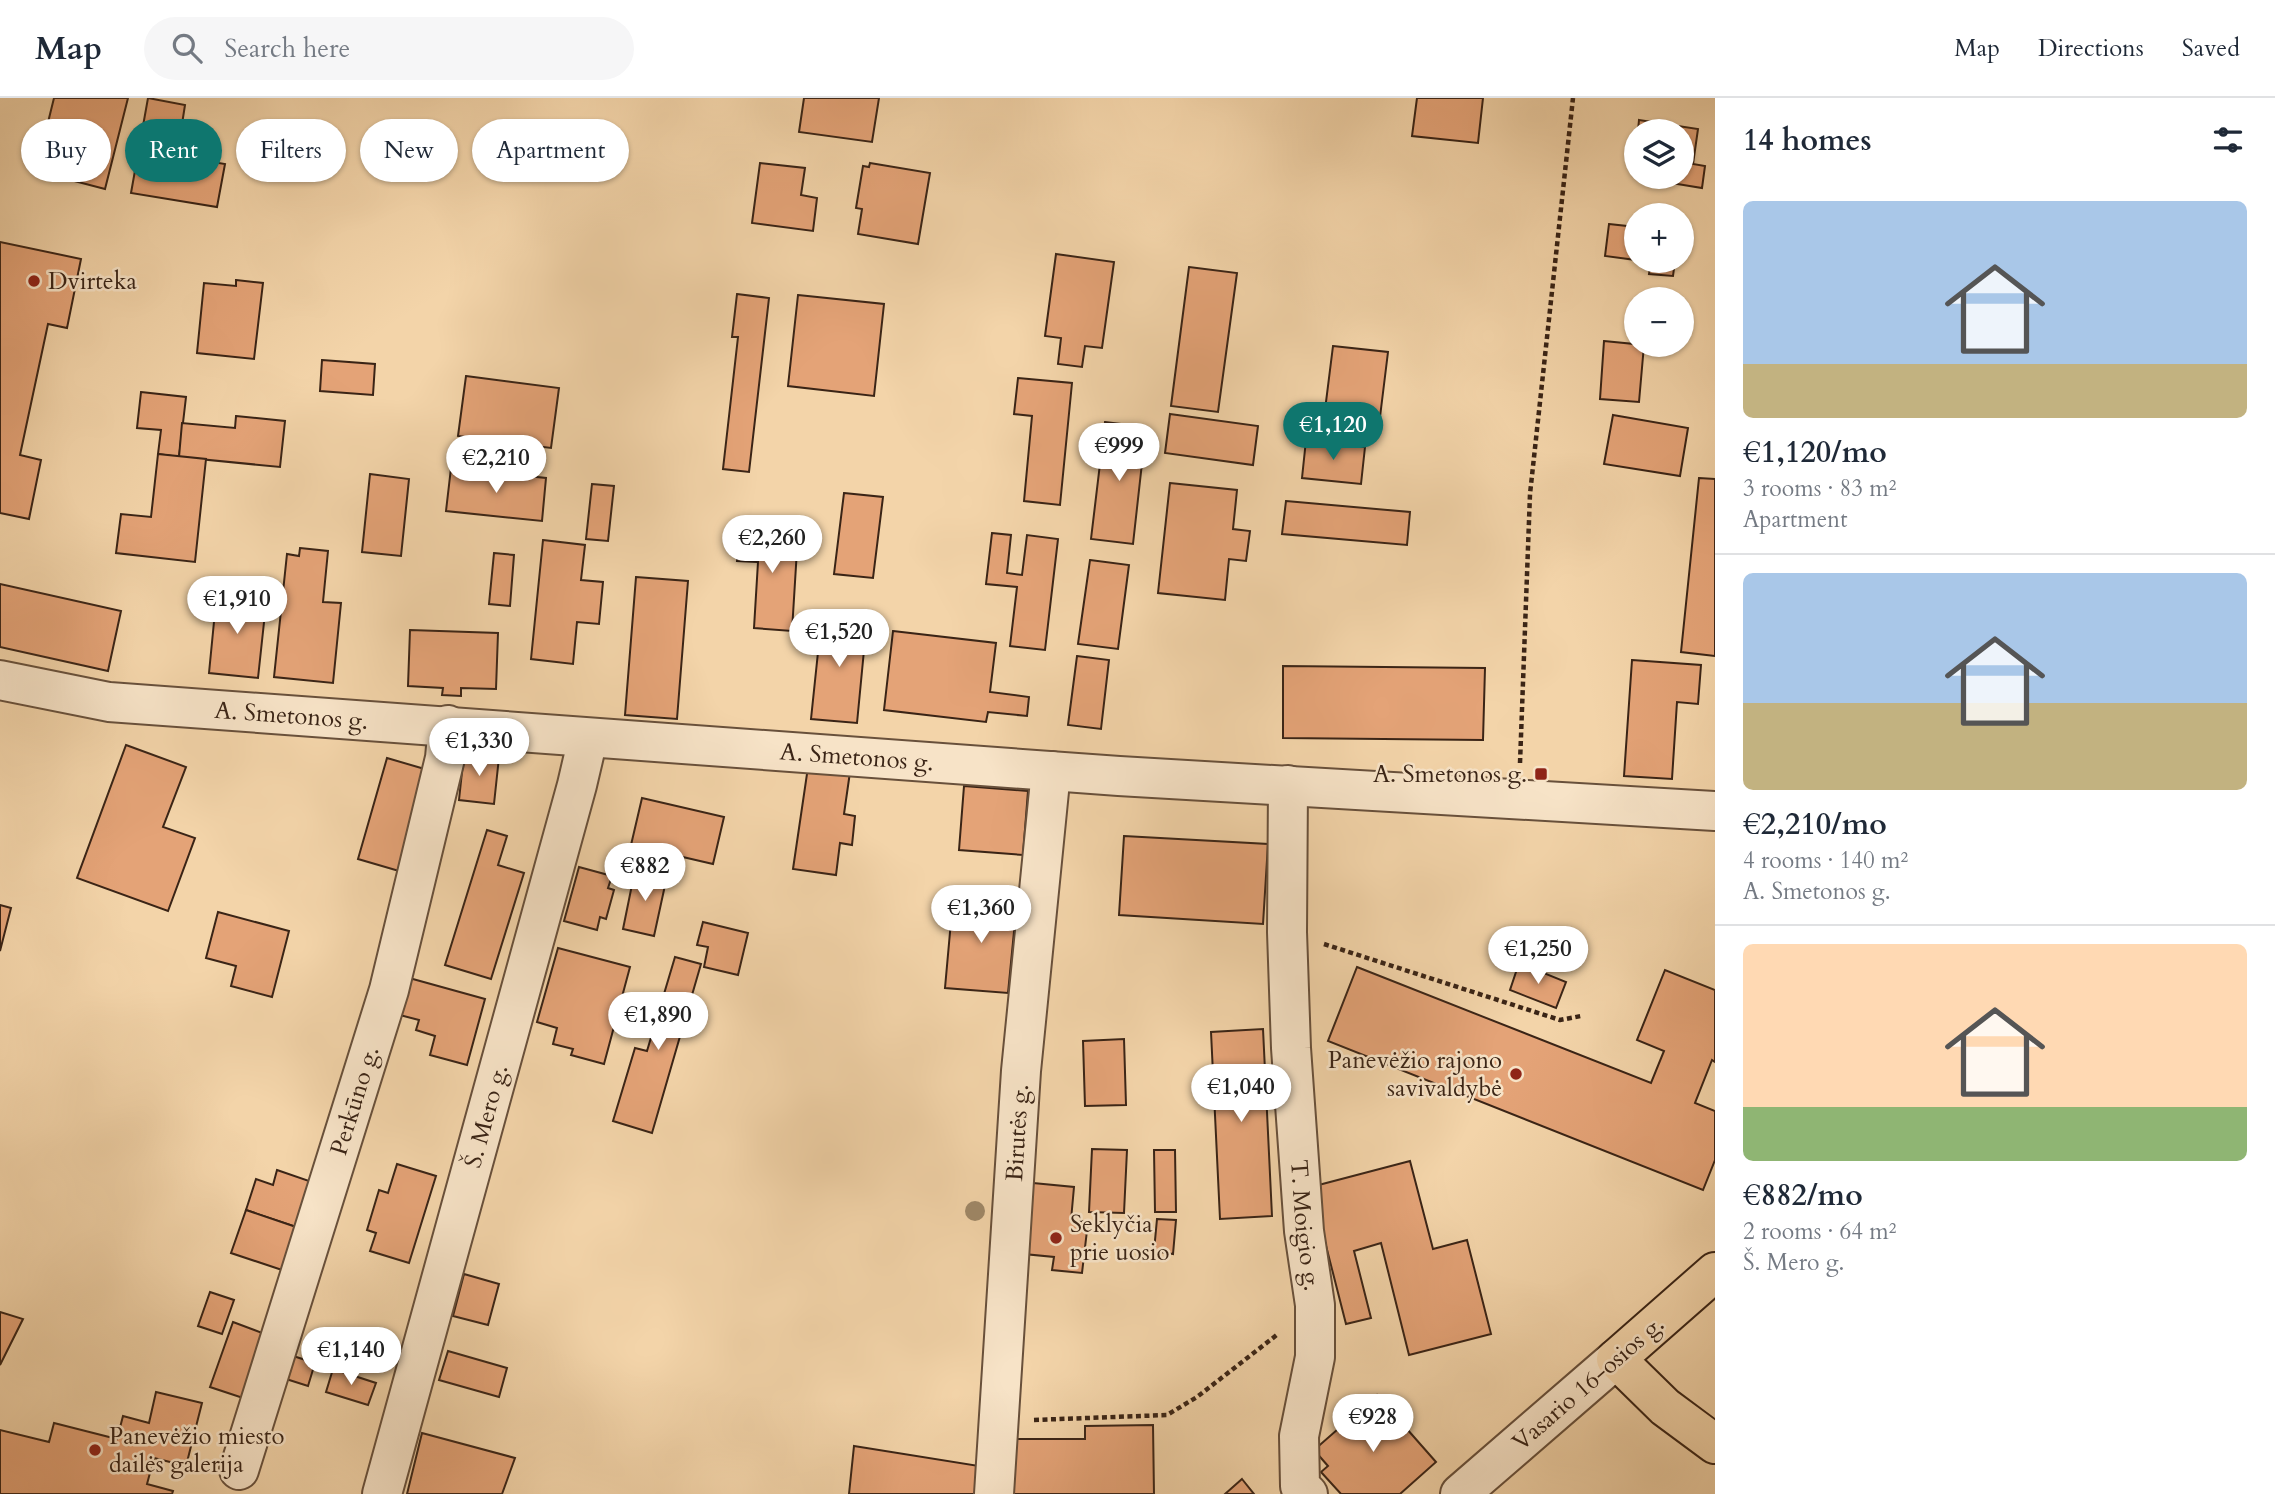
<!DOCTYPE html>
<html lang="en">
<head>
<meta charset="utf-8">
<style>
	:root { --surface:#fff; --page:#f6f6f7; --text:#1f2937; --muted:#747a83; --line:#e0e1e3; --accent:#0f766e }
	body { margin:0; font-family:Cardo,serif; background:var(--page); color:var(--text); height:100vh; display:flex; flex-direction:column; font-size:26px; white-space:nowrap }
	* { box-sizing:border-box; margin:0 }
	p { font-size:23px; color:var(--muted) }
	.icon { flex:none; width:38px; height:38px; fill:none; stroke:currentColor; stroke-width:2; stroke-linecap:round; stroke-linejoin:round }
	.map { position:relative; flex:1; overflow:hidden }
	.details { display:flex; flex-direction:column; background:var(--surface); width:560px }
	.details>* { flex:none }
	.hud { position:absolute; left:21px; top:21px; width:665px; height:63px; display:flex; gap:14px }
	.controls { position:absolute; left:1624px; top:21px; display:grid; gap:14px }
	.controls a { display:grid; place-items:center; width:70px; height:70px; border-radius:50%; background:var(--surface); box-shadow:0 2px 5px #0004; font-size:35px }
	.price { position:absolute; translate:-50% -60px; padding:0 16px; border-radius:24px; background:#fff; color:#222; font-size:23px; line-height:46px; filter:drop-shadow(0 2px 4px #0008) }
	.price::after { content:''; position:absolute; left:50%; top:42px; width:21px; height:16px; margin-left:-10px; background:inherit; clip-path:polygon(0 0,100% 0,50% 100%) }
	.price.active { background:var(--accent); color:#fff }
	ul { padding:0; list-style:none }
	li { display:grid; align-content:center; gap:14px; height:371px; padding:0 28px }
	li+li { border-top:2px solid var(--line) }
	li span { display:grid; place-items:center; height:217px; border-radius:10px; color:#555 }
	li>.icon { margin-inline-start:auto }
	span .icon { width:126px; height:126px; fill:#fffc; stroke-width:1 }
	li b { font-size:30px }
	h2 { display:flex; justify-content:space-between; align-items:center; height:84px; padding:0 28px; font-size:30px }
	.pill { padding:0 24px; border-radius:32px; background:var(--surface); box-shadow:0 2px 5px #0004; font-size:24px; line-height:63px }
	.pill.active { background:var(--accent); color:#fff }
	header { display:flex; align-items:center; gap:42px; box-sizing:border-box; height:98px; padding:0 35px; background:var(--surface); border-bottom:2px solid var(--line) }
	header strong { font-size:33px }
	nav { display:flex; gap:38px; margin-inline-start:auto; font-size:24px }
	.search { width:490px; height:63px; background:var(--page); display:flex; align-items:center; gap:18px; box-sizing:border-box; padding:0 24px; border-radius:38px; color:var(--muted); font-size:26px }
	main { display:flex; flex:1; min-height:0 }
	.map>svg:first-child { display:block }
</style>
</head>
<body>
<header>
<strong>Map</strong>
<div class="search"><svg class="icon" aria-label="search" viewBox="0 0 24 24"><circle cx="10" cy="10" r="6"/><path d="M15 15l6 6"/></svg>Search here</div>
<nav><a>Map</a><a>Directions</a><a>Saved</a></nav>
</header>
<main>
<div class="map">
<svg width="1715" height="1396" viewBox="0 0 1715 1396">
	<rect width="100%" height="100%" fill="#f3d4a9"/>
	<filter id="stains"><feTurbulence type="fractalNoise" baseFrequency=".00286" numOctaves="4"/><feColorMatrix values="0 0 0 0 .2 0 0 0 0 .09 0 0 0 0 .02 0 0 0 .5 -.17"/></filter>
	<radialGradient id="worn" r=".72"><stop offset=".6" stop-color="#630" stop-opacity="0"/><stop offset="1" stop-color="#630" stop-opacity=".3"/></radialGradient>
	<!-- building -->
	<g fill="#e4a377" stroke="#3a2416" stroke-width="2">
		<path d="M54,0H128L105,91L36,73Z"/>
		<path d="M148,0L185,7L177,58L225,66L217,109L131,95Z"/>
		<path d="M804,0H879L872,44L799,34Z"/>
		<path d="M1417,0H1483L1478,45L1412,38Z"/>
		<path d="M1639,22L1698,31L1693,66L1705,68L1702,90L1659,83L1660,79H1682V33H1638Z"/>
		<path d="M760,65L805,70L801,97L817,100L813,133L752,125Z"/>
		<path d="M870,65L930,75L918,146L858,136L862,111L856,110L863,68L869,69Z"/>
		<path d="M1609,126L1636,129V162L1605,158Z"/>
		<path d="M0,144L81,161L67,230L48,226L20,357L41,362L29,421L0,415Z"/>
		<path d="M1056,156L1114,164L1102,250L1085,248L1082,269L1058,266L1061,240L1045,238Z"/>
		<path d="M1638,163H1675L1673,178L1649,176L1651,164Z"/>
		<path d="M1189,169L1237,175L1218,314L1171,308Z"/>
		<path d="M236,182L263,185L254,261L197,255L204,185L236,188Z"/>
		<path d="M737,196L769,200L749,374L723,371L738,239H732Z"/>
		<path d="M798,197L884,206L874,298L788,288Z"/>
		<path d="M1604,243L1644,247L1639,304L1600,301Z"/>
		<path d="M1333,248L1388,254L1380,319L1325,312Z"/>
		<path d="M322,262L375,266L373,297L320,293Z"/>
		<path d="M466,278L559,290L551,350L458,338Z"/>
		<path d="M1018,280L1072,285L1060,407L1024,403L1032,318L1014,316Z"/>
		<path d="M141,294L186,299L179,359L158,356L161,332L137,330Z"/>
		<path d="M1170,316L1258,328L1253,367L1165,355Z"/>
		<path d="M1613,317L1688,330L1680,378L1604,366Z"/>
		<path d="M236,318L285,323L280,369L179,359L182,325L235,330Z"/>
		<path d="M1105,324L1146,329L1133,446L1091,441Z"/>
		<path d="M1306,342L1365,349L1361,386L1302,380Z"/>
		<path d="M158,356L206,361L195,464L116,455L121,416L151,419Z"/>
		<path d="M451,370L546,380L542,423L446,413Z"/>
		<path d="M370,376L409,381L401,458L362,454Z"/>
		<path d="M1699,380L1715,381V558L1681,554Z"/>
		<path d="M1170,385L1237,392L1233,431L1250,433L1246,463L1229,461L1225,502L1158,495Z"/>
		<path d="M592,386L614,388L608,443L586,441Z"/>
		<path d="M844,395L883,399L873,480L834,476Z"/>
		<path d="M1286,403L1410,414L1407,447L1282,436Z"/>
		<path d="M740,431L798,435L792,533L754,530L758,464L737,463Z"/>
		<path d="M992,435L1011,437L1007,475L1022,477L1027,437L1058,441L1045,552L1010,548L1017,489L986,486Z"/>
		<path d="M543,442L585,447L581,482L603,484L599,526L577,524L573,566L531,561Z"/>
		<path d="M300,450L328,453L323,504L341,505L333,585L274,579L287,456L299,458Z"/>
		<path d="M494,455L514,457L510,508L489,506Z"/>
		<path d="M1090,462L1129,467L1118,551L1078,546Z"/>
		<path d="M636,479L688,483L677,621L625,617Z"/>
		<path d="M0,486L121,513L108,573L0,549Z"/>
		<path d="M217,493L258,498L257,515H265L258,580L209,575Z"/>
		<path d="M822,516L867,521L857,625L811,621Z"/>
		<path d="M410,532L498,535L496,591L461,590V598L442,597L443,590L408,588Z"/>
		<path d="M893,533L996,545L990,594L1029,599L1027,618L988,614L986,624L884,612Z"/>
		<path d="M1077,558L1109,562L1101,631L1068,627Z"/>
		<path d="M1632,562L1701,567L1698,606L1677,604L1672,681L1624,678Z"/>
		<path d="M1283,568L1485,570L1483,642L1283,640Z"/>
		<path d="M126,647L186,669L163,729L195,740L168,813L77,780Z"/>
		<path d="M464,655L499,659L494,706L459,702Z"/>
		<path d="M387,660L428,672L399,773L358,761Z"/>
		<path d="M808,669L850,674L844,716L855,718L852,747L840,745L836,777L793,771Z"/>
		<path d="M964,688L1028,693L1023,757L959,752Z"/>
		<path d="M642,700L724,719L713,766L631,747Z"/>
		<path d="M487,732L507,738L498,767L524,775L491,881L445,867Z"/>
		<path d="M1124,738L1268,746L1263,826L1119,817Z"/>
		<path d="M579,769L612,778L608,790L614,792L606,821L600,819L597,832L564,823Z"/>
		<path d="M635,772L667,778L654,838L623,831Z"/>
		<path d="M965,798L1017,803L1008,895L945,890L952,812L963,813Z"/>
		<path d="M0,807L11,810L0,853Z"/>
		<path d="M218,814L289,833L272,899L231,888L236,868L206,860Z"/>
		<path d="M703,824L748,835L738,877L704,869L708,849L697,847Z"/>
		<path d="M558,850L630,869L604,966L571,957L573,951L553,946L557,930L537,924Z"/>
		<path d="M675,859L701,866L652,1035L613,1023L635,950L647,953Z"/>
		<path d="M1519,865L1566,884L1556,910L1510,892Z"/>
		<path d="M1357,869L1651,985L1664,953L1637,942L1665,872L1715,892V964L1712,962L1695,1005L1715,1013V1062L1703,1092L1328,943Z"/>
		<path d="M402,878L485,901L467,967L430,957L435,938L416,932L419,922L392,915Z"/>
		<path d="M1263,931L1272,1118L1220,1121L1211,934Z"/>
		<path d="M1124,941L1126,1007L1085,1008L1083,943Z"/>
		<path d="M1092,1051L1127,1052L1124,1115L1089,1114Z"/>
		<path d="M1154,1052H1175L1176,1114H1155Z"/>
		<path d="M1410,1063L1433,1151L1467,1142L1491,1236L1409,1257L1381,1145L1354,1153L1371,1220L1346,1226L1311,1089Z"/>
		<path d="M397,1066L436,1078L409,1165L370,1153L376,1135L367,1132L379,1092L388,1095Z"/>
		<path d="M277,1072L315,1085L299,1130L246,1112L256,1081L273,1087Z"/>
		<path d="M1033,1085L1074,1089L1071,1122L1088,1124L1082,1175L1052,1172L1054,1159L1024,1156Z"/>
		<path d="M246,1112L299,1130L285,1173L231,1155Z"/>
		<path d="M1157,1121L1176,1122L1173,1156L1154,1153Z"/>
		<path d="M464,1176L499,1186L488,1227L453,1218Z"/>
		<path d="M210,1194L234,1202L222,1236L198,1228Z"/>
		<path d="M0,1214L23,1221L0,1267Z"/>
		<path d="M233,1224L265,1236L243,1300L210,1289Z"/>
		<path d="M448,1253L507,1270L499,1299L439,1282Z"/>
		<path d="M290,1257L315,1265L308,1288L283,1280Z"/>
		<path d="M333,1271L376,1285L368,1307L326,1294Z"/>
		<path d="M156,1294L202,1305L186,1368L154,1360L147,1386L173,1393L172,1396H0V1332L49,1344L54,1325L117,1341L123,1318L149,1325Z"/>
		<path d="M1377,1297L1436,1364L1400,1396H1341L1321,1374L1328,1368L1314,1352Z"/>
		<path d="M1153,1327L1154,1396H1007L1009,1341H1085V1328Z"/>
		<path d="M422,1335L515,1360L502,1396H407Z"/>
		<path d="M854,1348L979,1368L976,1396H849Z"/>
		<path d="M1242,1381L1254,1396H1225Z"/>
	</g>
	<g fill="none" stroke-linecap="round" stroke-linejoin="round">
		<!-- minor casing -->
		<g stroke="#68503b" stroke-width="42">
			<g id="minor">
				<path id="s1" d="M0,582L109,604L1119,678L1715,713"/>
				<path id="s2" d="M1288,687L1287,834L1291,950L1304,1133L1315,1207V1259L1299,1338L1300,1388L1308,1396"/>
				<path id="s3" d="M239,1372L389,892L445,660L448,627"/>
				<path id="s4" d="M382,1396L577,687L588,640"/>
				<path id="s5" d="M994,1396L1021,973L1051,673"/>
				<path d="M1460,1396L1616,1261"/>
			</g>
		</g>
		<!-- major casing -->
		<g stroke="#3a2416" stroke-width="42">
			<path id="major" d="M1715,1174L1616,1261L1665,1309L1715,1346"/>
		</g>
		<!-- path -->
		<g stroke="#3a2416" stroke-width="4.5" stroke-dasharray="5 3.5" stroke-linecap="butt">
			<path d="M1520,665L1530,396L1573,0"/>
			<path d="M1324,846L1560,922L1581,918"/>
			<path d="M1034,1322L1167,1317L1197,1299L1278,1236"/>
		</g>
		<!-- minor -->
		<use href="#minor" stroke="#f7e3c7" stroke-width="38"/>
		<!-- major -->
		<use href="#major" stroke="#f3d4a9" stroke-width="38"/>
	</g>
	<!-- trees -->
	<circle fill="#9f8868" cx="975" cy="1113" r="10"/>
	<!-- markers -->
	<g fill="#8f2418" stroke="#f7e3c7" stroke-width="2.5">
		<circle cx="34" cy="183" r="7"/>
		<rect x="1534" y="669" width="14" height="14" rx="3.5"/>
		<circle cx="1516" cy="976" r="7"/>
		<circle cx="1056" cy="1140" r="7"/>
		<circle cx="95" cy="1352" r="7"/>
	</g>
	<g text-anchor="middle" stroke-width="5" stroke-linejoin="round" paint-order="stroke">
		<!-- poi labels -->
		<g font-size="24" fill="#3a2416" stroke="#f7e3c7" text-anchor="start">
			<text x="48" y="191">Dvirteka</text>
			<text x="1527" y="684" text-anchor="end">A. Smetonos g.</text>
			<text x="1502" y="970" text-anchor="end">Panevėžio rajono<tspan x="1502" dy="28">savivaldybė</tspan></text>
			<text x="1070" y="1134">Seklyčia<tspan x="1070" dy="28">prie uosio</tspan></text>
			<text x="109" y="1346">Panevėžio miesto<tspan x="109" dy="28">dailės galerija</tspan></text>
		</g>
		<!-- street labels -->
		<g font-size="24" fill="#3a2416" stroke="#f7e3c7">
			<text dy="8" stroke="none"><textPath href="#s1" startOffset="294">A. Smetonos g.</textPath></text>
			<text dy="8" stroke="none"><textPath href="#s1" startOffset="861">A. Smetonos g.</textPath></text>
			<text dy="8" stroke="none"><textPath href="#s3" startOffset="387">Perkūno g.</textPath></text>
			<text dy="8" stroke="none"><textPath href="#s4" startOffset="392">Š. Mero g.</textPath></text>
			<text dy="8" stroke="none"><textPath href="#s5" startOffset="362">Birutės g.</textPath></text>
			<text dy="8" stroke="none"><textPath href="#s2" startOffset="441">T. Moigio g.</textPath></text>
			<text transform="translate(1588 1285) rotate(-41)" y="8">Vasario 16-osios g.</text>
		</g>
	</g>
	<rect width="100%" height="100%" filter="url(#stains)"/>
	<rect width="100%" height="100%" fill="url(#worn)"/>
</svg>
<div class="controls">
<a><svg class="icon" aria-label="layers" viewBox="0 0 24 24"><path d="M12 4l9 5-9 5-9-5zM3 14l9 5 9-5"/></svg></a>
<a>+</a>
<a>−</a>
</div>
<b class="price active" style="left:1333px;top:364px">€1,120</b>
<b class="price" style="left:1119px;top:385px">€999</b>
<b class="price" style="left:496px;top:397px">€2,210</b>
<b class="price" style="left:772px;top:477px">€2,260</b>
<b class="price" style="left:237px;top:538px">€1,910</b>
<b class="price" style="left:839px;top:571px">€1,520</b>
<b class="price" style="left:479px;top:680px">€1,330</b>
<b class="price" style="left:645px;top:805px">€882</b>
<b class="price" style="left:981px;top:847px">€1,360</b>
<b class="price" style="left:1538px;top:888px">€1,250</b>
<b class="price" style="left:658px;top:954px">€1,890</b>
<b class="price" style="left:1241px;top:1026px">€1,040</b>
<b class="price" style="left:351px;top:1289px">€1,140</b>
<b class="price" style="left:1373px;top:1356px">€928</b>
<div class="hud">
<a class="pill">Buy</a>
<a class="pill active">Rent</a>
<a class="pill">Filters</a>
<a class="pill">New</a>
<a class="pill">Apartment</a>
</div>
</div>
<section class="details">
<h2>14 homes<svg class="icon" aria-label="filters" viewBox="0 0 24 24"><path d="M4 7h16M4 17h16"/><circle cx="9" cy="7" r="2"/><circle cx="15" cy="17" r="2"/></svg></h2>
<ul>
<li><span style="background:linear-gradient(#a9c7e8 75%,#c2b280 0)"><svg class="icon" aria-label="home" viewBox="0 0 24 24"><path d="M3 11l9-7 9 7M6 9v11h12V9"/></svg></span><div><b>€1,120/mo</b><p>3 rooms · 83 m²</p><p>Apartment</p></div></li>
<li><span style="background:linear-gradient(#a9c7e8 60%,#c2b280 0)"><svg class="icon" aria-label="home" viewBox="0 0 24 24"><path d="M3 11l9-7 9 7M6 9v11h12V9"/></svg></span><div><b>€2,210/mo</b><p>4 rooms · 140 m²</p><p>A. Smetonos g.</p></div></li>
<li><span style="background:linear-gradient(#ffd9b3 75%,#8fb573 0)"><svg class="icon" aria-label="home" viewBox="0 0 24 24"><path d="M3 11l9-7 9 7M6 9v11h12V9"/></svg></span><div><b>€882/mo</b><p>2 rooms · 64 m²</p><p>Š. Mero g.</p></div></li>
</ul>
</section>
</main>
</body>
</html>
